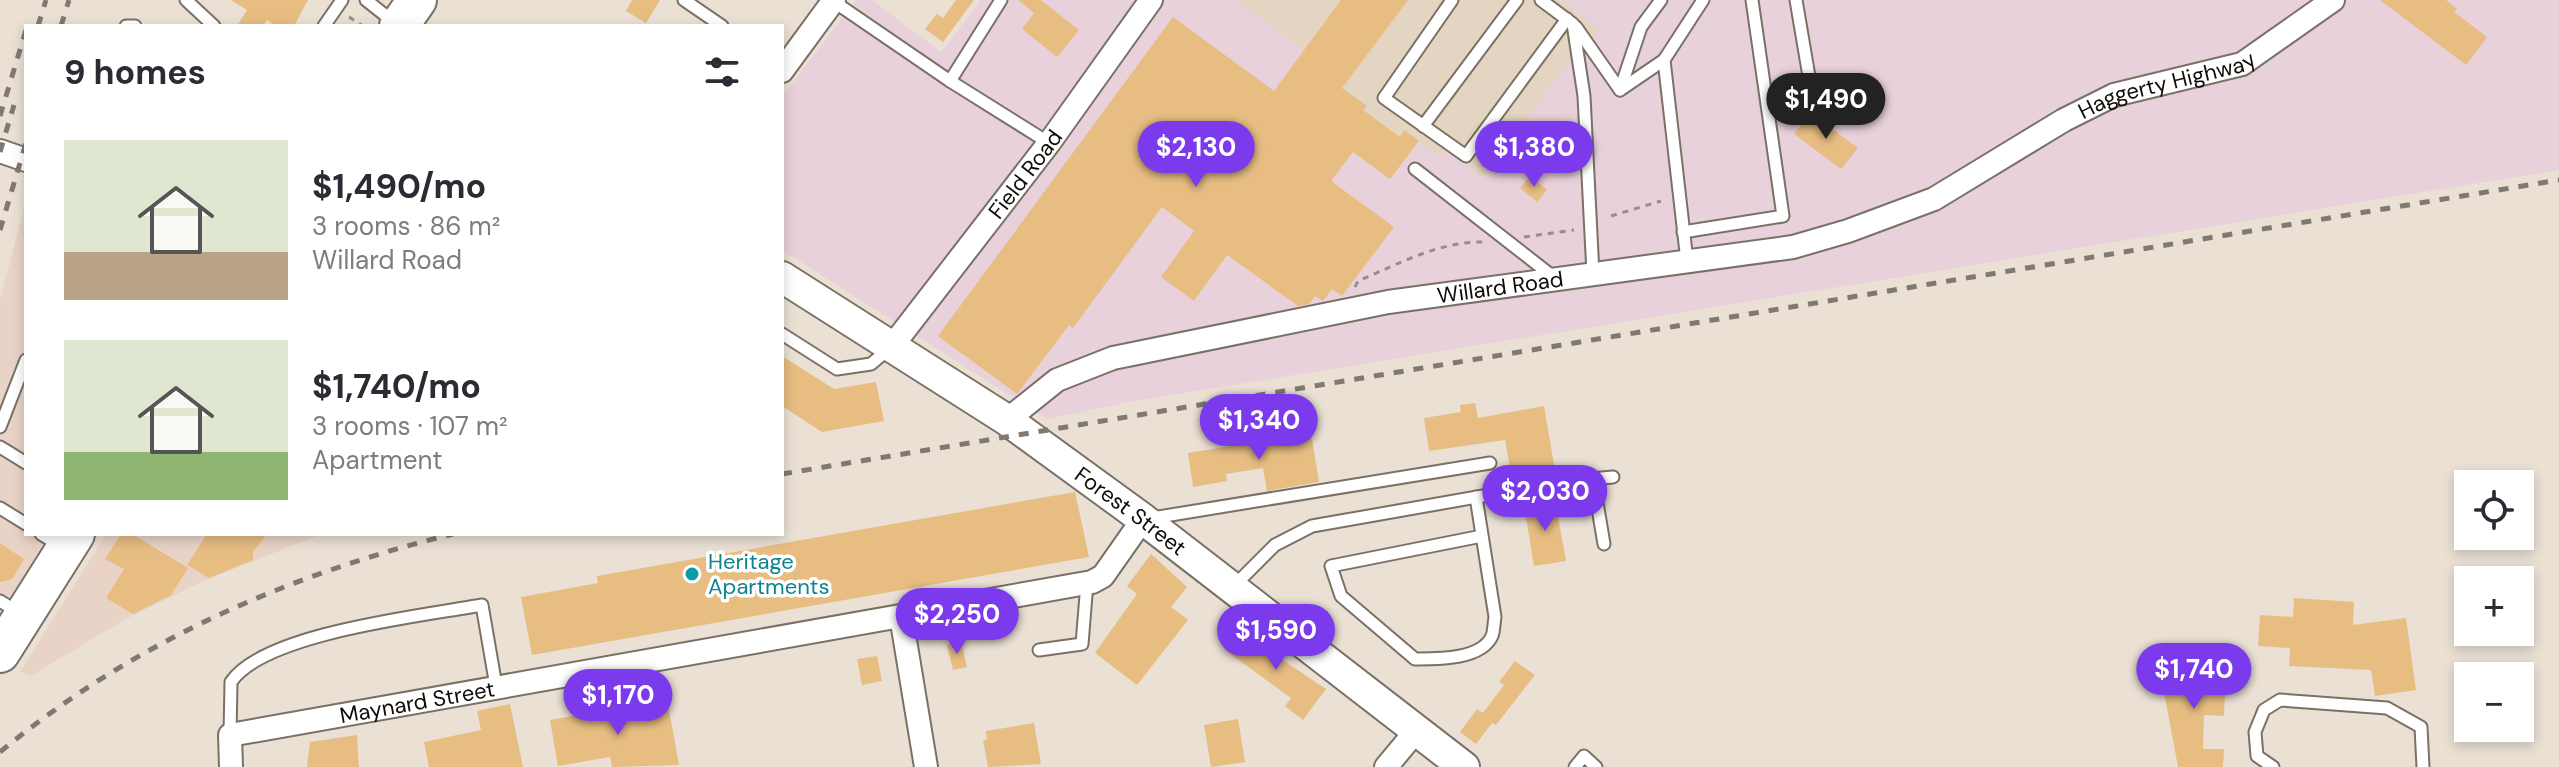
<!DOCTYPE html>
<html lang="en">
<head>
<meta charset="utf-8">
<style>
	:root { --surface:#fff; --page:#f7f7f7; --text:#2b2b33; --muted:#7c7c81; --accent:#7c3aed }
	body { margin:0; font-family:"DM Sans",sans-serif; background:var(--page); color:var(--text); height:100vh; display:flex; flex-direction:column; font-size:30px; white-space:nowrap }
	* { box-sizing:border-box; margin:0 }
	p { font-size:26px; color:var(--muted) }
	.icon { flex:none; width:44px; height:44px; fill:none; stroke:currentColor; stroke-width:2; stroke-linecap:round; stroke-linejoin:round }
	.map { position:relative; flex:1; overflow:hidden }
	.sheet { position:absolute; left:24px; top:24px; width:760px; height:512px; display:flex; flex-direction:column; background:var(--surface); border-radius:0px; box-shadow:0 4px 12px #0003 }
	.sheet>* { flex:none }
	.tools { position:absolute; left:2454px; top:470px; display:grid; gap:16px }
	.tools a { display:grid; place-items:center; width:80px; height:80px; border-radius:0px; background:var(--surface); box-shadow:0 4px 12px #0003; font-size:40px }
	.price { position:absolute; translate:-50% -68px; padding:0 18px; border-radius:28px; background:var(--accent); color:#fff; font-size:26px; line-height:52px; filter:drop-shadow(0 2px 4px #0008) }
	.price::after { content:''; position:absolute; left:50%; top:48px; width:24px; height:18px; margin-left:-12px; background:inherit; clip-path:polygon(0 0,100% 0,50% 100%) }
	.price.on { background:#222; color:#fff }
	ul { padding:0; list-style:none }
	li { display:flex; align-items:center; gap:24px; height:200px; padding:0 40px }
	li span { display:grid; place-items:center; flex:none; width:224px; height:160px; border-radius:0px; color:#555 }
	li>.icon { margin-inline-start:auto }
	span .icon { width:96px; height:96px; fill:#fffc; stroke-width:1 }
	li b { font-size:34px }
	h2 { display:flex; justify-content:space-between; align-items:center; height:96px; padding:0 40px; font-size:34px }
	.map>svg:first-child { display:block }
</style>
</head>
<body>
<div class="map">
<svg width="2559" height="767" viewBox="0 0 2559 767">
	<rect width="100%" height="100%" fill="#eae0d4"/>
	<!-- commercial -->
	<g fill="#e9d3c7">
		<path d="M26,200V534H49L0,614V301Z"/>
		<path d="M106,534H322L203,581L124,620L31,676L20,672Z"/>
	</g>
	<!-- industrial -->
	<path fill="#e9d1db" d="M856,0H872L941,52L981,0H2559V170L1129,402L1047,419L782,250V97Z"/>
	<!-- built -->
	<path fill="#e3d5c2" d="M1236,0H1562L1599,29L1554,81L1485,177L1445,151L1440,157L1419,141L1390,179L1274,91L1304,50Z"/>
	<!-- building -->
	<g fill="#e7bd82">
		<path d="M231,0H308L294,26H275L267,20L263,26H237L247,10Z"/>
		<path d="M632,0H660L646,23L626,11Z"/>
		<path d="M956,0H974L943,42L925,29L937,14L943,18Z"/>
		<path d="M1018,0H1041L1079,30L1057,57L1022,29L1034,13Z"/>
		<path d="M1341,0H1408L1342,88L1367,106L1363,110L1400,137L1404,130L1419,141L1390,179L1353,152L1331,181L1394,227L1342,296L1332,289L1323,301L1315,296L1309,304L1298,306L1227,255L1194,301L1161,277L1194,231L1162,207L1073,328L1069,325L1017,394L938,336L1173,17L1274,91Z"/>
		<path d="M2380,0H2446L2457,9L2454,12L2487,37L2466,65Z"/>
		<path d="M1811,113L1858,148L1841,169L1794,134Z"/>
		<path d="M1530,176L1547,190L1537,202L1520,188Z"/>
		<path d="M782,356L834,389L876,382L884,421L822,432L782,406Z"/>
		<path d="M1475,403L1478,418L1544,406L1554,465L1511,473L1505,440L1429,451L1424,418L1461,412L1460,405Z"/>
		<path d="M1311,433L1319,482L1267,491L1263,468L1226,474L1227,481L1193,487L1188,453Z"/>
		<path d="M1075,492L1089,557L532,655L521,597L598,583L597,576Z"/>
		<path d="M1555,500L1566,561L1534,566L1524,505Z"/>
		<path d="M121,534H132L188,568L171,595L133,614L106,598L124,569L105,559Z"/>
		<path d="M207,534H267L253,552V560L209,578L187,565Z"/>
		<path d="M0,543L24,559L12,579L0,582Z"/>
		<path d="M1151,554L1187,587L1171,607L1188,620L1137,685L1095,653L1137,594L1127,586Z"/>
		<path d="M2294,598L2354,602L2353,625L2406,618L2416,690L2375,696L2371,670L2289,666L2290,648L2258,646L2260,615L2293,617Z"/>
		<path d="M1246,626L1267,639L1262,646L1326,689L1303,720L1285,706L1291,698L1225,650Z"/>
		<path d="M961,642L967,667L953,670L947,645Z"/>
		<path d="M877,656L882,681L862,685L857,659Z"/>
		<path d="M1515,661L1535,675L1496,725L1492,723L1476,744L1460,732L1477,709L1483,713L1504,685L1499,682Z"/>
		<path d="M2159,665L2226,668L2224,716L2204,715L2203,749H2224L2223,767H2178Z"/>
		<path d="M667,699L679,765L612,767L610,757L558,766L550,720Z"/>
		<path d="M510,704L523,767H429L424,742L481,730L477,711Z"/>
		<path d="M1238,719L1245,762L1211,767L1204,725Z"/>
		<path d="M1034,723L1041,764L988,767L983,740H987L986,731Z"/>
		<path d="M357,735L359,767H307L310,742Z"/>
	</g>
	<g fill="none" stroke-linecap="round" stroke-linejoin="round">
		<!-- lane casing -->
		<g stroke="#7a7166" stroke-width="15">
			<g id="lane">
				<path d="M186,0L214,26"/>
				<path d="M366,0L395,23"/>
				<path d="M684,0L722,26"/>
				<path d="M1452,0L1384,98L1466,156L1567,19"/>
				<path d="M1541,0L1573,24L1584,96L1593,274"/>
				<path d="M1796,0L1812,94"/>
				<path d="M833,1L950,81L1001,0"/>
				<path d="M126,26H135"/>
				<path d="M324,26L342,0"/>
				<path d="M1576,27L1620,90L1664,60"/>
				<path d="M950,81L1049,143"/>
				<path d="M1620,90L1641,27L1661,0"/>
				<path d="M1423,126L1517,0"/>
				<path d="M1415,169L1556,279"/>
				<path d="M1683,232L1783,216L1752,0"/>
				<path d="M1687,261L1664,60L1703,0"/>
				<path d="M782,334L837,369L871,364L890,348"/>
				<path d="M0,427L26,360"/>
				<path d="M0,447L26,463"/>
				<path d="M1593,479L1604,544"/>
				<path d="M1476,497L1495,617C1494,622 1494,631 1492,636C1481,660 1437,659 1415,659L1341,596L1331,566L1482,536"/>
				<path d="M0,508L26,524"/>
				<path d="M1152,518L1490,463"/>
				<path d="M41,534L61,546"/>
				<path d="M1233,587L1275,545L1312,526L1568,481L1613,477"/>
				<path d="M0,601L19,613"/>
				<path d="M1039,650L1082,644L1087,583"/>
				<path d="M230,735L231,682C264,633 422,616 482,605L496,686"/>
				<path d="M1575,767L1584,756L1596,767"/>
				<path d="M2273,767L2257,756L2255,732L2264,710L2280,700L2387,708L2421,727L2423,767"/>
			</g>
		</g>
		<!-- street casing -->
		<g stroke="#7a7166" stroke-width="26">
			<g id="street">
				<path d="M782,71L834,0"/>
				<path d="M0,151L26,160"/>
				<path id="s1" d="M893,345L1049,143L1151,0"/>
				<path id="s2" d="M1007,420L1057,380L1113,358L1388,302L1793,247L1848,231L1934,199L2064,120L2114,95L2242,64L2333,0"/>
				<path d="M901,616L926,767"/>
				<path id="s3" d="M231,767L230,735L1092,582L1103,576L1143,519"/>
				<path d="M1386,767L1416,731"/>
			</g>
		</g>
		<!-- secondary casing -->
		<g stroke="#7a7166" stroke-width="34">
			<g id="secondary">
				<path id="s4" d="M782,277L1007,420L1143,519L1464,767"/>
			</g>
		</g>
		<!-- highway casing -->
		<g stroke="#7a7166" stroke-width="42">
			<g id="highway">
				<path d="M399,26L417,0"/>
				<path d="M0,653L75,534"/>
			</g>
		</g>
		<!-- path -->
		<g stroke="#968f86" stroke-width="3" stroke-dasharray="6 6" stroke-linecap="butt">
			<path d="M349,17L363,26"/>
			<path d="M1611,216L1661,201"/>
			<path d="M1524,237L1574,230"/>
			<path d="M1355,287L1358,281C1399,264 1439,241 1485,242"/>
		</g>
		<!-- lane -->
		<use href="#lane" stroke="#fff" stroke-width="11"/>
		<!-- street -->
		<use href="#street" stroke="#fff" stroke-width="22"/>
		<!-- secondary -->
		<use href="#secondary" stroke="#fff" stroke-width="30"/>
		<!-- highway -->
		<use href="#highway" stroke="#fff" stroke-width="38"/>
		<!-- rail -->
		<g stroke="#807971" stroke-width="5" stroke-dasharray="10 10" stroke-linecap="butt">
			<path d="M38,26L46,0"/>
			<path d="M61,26L69,0"/>
			<path d="M0,116L26,30"/>
			<path d="M0,152L14,105"/>
			<path d="M0,230L26,143"/>
			<path d="M782,474L2559,180"/>
			<path d="M0,752C132,643 286,575 453,534"/>
		</g>
	</g>
	<!-- markers -->
	<circle fill="#0f9aa8" stroke="#fff" stroke-width="3" cx="692" cy="574" r="8"/>
	<g text-anchor="middle" stroke-width="7" stroke-linejoin="round" paint-order="stroke">
		<!-- street labels -->
		<g font-size="22" fill="#0f0c08" stroke="#fff">
			<text dy="8" stroke="none"><textPath href="#s2" startOffset="1224">Haggerty Highway</textPath></text>
			<text dy="8" stroke="none"><textPath href="#s1" startOffset="216">Field Road</textPath></text>
			<text dy="8" stroke="none"><textPath href="#s2" startOffset="518">Willard Road</textPath></text>
			<text dy="8" stroke="none"><textPath href="#s4" startOffset="420">Forest Street</textPath></text>
			<text dy="8" stroke="none"><textPath href="#s3" startOffset="222">Maynard Street</textPath></text>
		</g>
		<!-- culture labels -->
		<g font-size="22" fill="#0d838f" stroke="#fff" text-anchor="start">
			<text x="708" y="569">Heritage<tspan x="708" dy="25">Apartments</tspan></text>
		</g>
	</g>
</svg>
<div class="tools">
<a><svg class="icon" aria-label="locate" viewBox="0 0 24 24"><circle cx="12" cy="12" r="6"/><path d="M12 2v4M12 18v4M2 12h4M18 12h4"/></svg></a>
<a>+</a>
<a>−</a>
</div>
<b class="price on" style="left:1826px;top:141px">$1,490</b>
<b class="price" style="left:1196px;top:189px">$2,130</b>
<b class="price" style="left:1534px;top:189px">$1,380</b>
<b class="price" style="left:1259px;top:462px">$1,340</b>
<b class="price" style="left:1545px;top:533px">$2,030</b>
<b class="price" style="left:957px;top:656px">$2,250</b>
<b class="price" style="left:1276px;top:672px">$1,590</b>
<b class="price" style="left:2194px;top:711px">$1,740</b>
<b class="price" style="left:618px;top:737px">$1,170</b>
<section class="sheet">
<h2>9 homes<svg class="icon" aria-label="filters" viewBox="0 0 24 24"><path d="M4 7h16M4 17h16"/><circle cx="9" cy="7" r="2"/><circle cx="15" cy="17" r="2"/></svg></h2>
<ul>
<li><span style="background:linear-gradient(#dfe7d0 70%,#b9a48a 0)"><svg class="icon" aria-label="home" viewBox="0 0 24 24"><path d="M3 11l9-7 9 7M6 9v11h12V9"/></svg></span><div><b>$1,490/mo</b><p>3 rooms · 86 m²</p><p>Willard Road</p></div></li>
<li><span style="background:linear-gradient(#dfe7d0 70%,#8fb573 0)"><svg class="icon" aria-label="home" viewBox="0 0 24 24"><path d="M3 11l9-7 9 7M6 9v11h12V9"/></svg></span><div><b>$1,740/mo</b><p>3 rooms · 107 m²</p><p>Apartment</p></div></li>
</ul>
</section>
</div>
</body>
</html>
